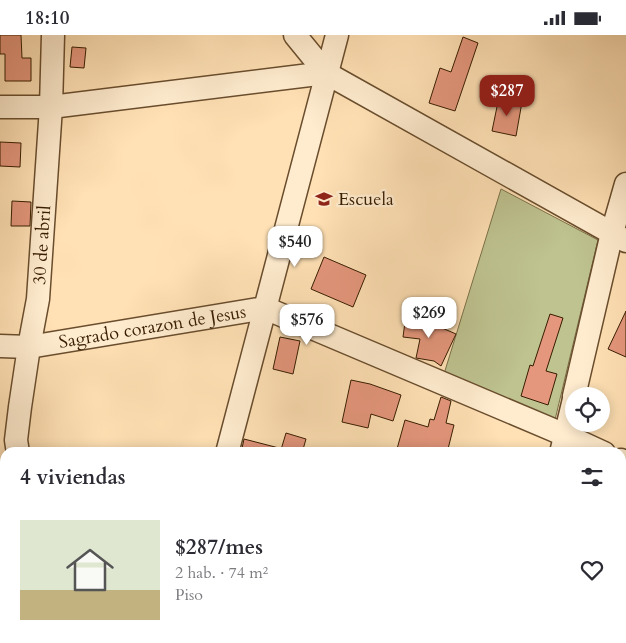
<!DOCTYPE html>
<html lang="es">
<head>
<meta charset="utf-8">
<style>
	:root { --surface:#fff; --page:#f2f2f3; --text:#2b2b33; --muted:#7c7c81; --line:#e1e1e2; --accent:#8f2418 }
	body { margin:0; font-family:Cardo,serif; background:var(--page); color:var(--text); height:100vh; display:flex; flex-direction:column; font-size:19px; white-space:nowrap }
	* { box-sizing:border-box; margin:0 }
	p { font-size:16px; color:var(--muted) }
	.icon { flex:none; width:28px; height:28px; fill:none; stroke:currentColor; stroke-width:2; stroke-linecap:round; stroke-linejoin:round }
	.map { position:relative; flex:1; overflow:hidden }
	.drawer { position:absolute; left:0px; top:412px; width:626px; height:196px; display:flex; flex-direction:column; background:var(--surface); border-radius:15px 15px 0 0; box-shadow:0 2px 12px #0003 }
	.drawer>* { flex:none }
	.controls { position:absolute; left:565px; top:352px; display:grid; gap:10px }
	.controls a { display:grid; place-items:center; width:45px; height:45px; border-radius:50%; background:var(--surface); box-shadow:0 2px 12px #0003; font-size:25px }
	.price { position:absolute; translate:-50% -42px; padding:0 11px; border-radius:10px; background:#fff; color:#222; font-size:16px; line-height:32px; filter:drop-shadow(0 1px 2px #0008) }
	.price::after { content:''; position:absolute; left:50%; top:30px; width:15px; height:11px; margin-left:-8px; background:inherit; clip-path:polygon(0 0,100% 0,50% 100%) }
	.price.current { background:var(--accent); color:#fff }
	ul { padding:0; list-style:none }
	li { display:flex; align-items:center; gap:15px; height:125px; padding:0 20px }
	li+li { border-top:1px solid var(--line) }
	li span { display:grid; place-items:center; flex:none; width:140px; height:100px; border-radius:0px; color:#555 }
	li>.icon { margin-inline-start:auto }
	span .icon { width:60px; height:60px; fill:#fffc; stroke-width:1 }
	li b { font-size:21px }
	h2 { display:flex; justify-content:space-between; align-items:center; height:60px; padding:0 20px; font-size:21px }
	.status { display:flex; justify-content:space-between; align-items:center; height:35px; padding:0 25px; background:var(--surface); direction:ltr }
	.status svg { height:14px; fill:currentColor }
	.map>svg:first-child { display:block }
</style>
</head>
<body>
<div class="status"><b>18:10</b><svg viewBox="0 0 49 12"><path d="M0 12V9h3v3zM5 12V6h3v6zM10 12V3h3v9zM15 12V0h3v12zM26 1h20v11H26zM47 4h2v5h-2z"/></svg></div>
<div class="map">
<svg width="626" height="608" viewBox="0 0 626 608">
	<rect width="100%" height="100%" fill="#ffe1b5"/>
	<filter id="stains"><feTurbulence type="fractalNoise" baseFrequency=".004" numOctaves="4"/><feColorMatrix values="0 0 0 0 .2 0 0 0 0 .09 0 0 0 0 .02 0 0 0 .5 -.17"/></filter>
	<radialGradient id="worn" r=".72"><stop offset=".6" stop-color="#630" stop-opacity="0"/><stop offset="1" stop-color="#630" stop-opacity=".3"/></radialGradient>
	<!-- green -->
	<path fill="#bec390" stroke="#7a7048" d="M501,154L598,205L554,389L444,339Z"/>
	<!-- building -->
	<g fill="#e5977d" stroke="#371c00">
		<path d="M0,0H21L22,23H31V46H5V19H0Z"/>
		<path d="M463,2L478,8L455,76L429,68L440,33L451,37Z"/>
		<path d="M72,12L86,13L84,33L70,32Z"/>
		<path d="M499,62L522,67L516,101L492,96Z"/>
		<path d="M0,107L21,108L20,132L0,131Z"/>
		<path d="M12,166L31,167L30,191H11Z"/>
		<path d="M324,222L366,240L353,272L311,254Z"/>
		<path d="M626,276V322L608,314Z"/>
		<path d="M550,279L563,283L546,336L557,339L548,370L521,361L530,330L533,331Z"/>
		<path d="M406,280L417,282L456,299L441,331L434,326L416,323L420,304L403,302Z"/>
		<path d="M280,302L300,306L293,339L273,334Z"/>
		<path d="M351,345L370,349L401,360L393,386L371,379L368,393L342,387Z"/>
		<path d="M441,362L451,366L446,388L454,390L447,418H409L397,414L405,385L428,392L430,384L434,385Z"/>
		<path d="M286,398L306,404L302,418H280Z"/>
		<path d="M244,404L279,413V418H241Z"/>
	</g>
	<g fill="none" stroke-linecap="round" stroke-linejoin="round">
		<!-- minor casing -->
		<g stroke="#694d2d" stroke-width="25">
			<g id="minor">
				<path d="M295,0L326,38L626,206"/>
				<path d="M0,72H51L326,38"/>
				<path id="s1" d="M0,311L29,312L265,273L565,400L604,418"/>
				<path d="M574,361L612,198L626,149"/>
				<path id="s2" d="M18,418L16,405L20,372L29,312L38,264L51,72L53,0"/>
				<path d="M227,418L337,0"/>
				<path d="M561,418L574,364"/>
				<path d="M621,425L626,428"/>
				<path d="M0,561L5,563"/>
				<path d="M86,604L94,608"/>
				<path d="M419,604L430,608"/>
				<path d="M222,608V604"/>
				<path d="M514,608L515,604"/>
			</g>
		</g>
		<!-- minor -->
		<use href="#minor" stroke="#ffeccf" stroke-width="22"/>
	</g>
	<!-- icons -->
	<defs>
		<g id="school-bare" transform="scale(1.35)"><path d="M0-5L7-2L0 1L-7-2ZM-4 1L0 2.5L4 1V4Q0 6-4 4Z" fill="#8f2418" stroke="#ffeccf" stroke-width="2.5" paint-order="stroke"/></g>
	</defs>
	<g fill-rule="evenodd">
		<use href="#school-bare" x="324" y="164"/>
	</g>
	<g text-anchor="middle" stroke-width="4.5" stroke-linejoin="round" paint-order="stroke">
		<!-- poi labels -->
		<g font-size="18" fill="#371c00" stroke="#ffeccf" text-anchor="start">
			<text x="338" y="170">Escuela</text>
		</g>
		<!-- street labels -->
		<g font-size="18" fill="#371c00" stroke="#ffeccf">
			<text dy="6" stroke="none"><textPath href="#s2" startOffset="210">30 de abril</textPath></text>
			<text dy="6" stroke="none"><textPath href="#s1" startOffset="154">Sagrado corazon de Jesus</textPath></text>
		</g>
	</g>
	<rect width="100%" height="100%" filter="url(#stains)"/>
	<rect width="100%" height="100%" fill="url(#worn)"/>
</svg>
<div class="controls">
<a><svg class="icon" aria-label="locate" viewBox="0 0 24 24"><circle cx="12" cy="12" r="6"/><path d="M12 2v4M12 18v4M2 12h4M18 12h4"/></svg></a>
</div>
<b class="price current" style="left:507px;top:82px">$287</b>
<b class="price" style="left:295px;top:233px">$540</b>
<b class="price" style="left:429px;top:304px">$269</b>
<b class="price" style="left:307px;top:311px">$576</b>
<section class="drawer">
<h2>4 viviendas<svg class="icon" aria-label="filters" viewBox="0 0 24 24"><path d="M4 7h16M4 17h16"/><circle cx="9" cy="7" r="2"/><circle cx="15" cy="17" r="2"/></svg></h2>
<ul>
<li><span style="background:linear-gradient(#dfe7d0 70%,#c2b280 0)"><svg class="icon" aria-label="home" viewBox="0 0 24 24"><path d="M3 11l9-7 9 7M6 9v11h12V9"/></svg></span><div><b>$287/mes</b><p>2 hab. · 74 m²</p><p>Piso</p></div><svg class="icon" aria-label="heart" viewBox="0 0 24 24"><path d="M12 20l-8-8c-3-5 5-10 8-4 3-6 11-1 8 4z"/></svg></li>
</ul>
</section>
</div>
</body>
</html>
